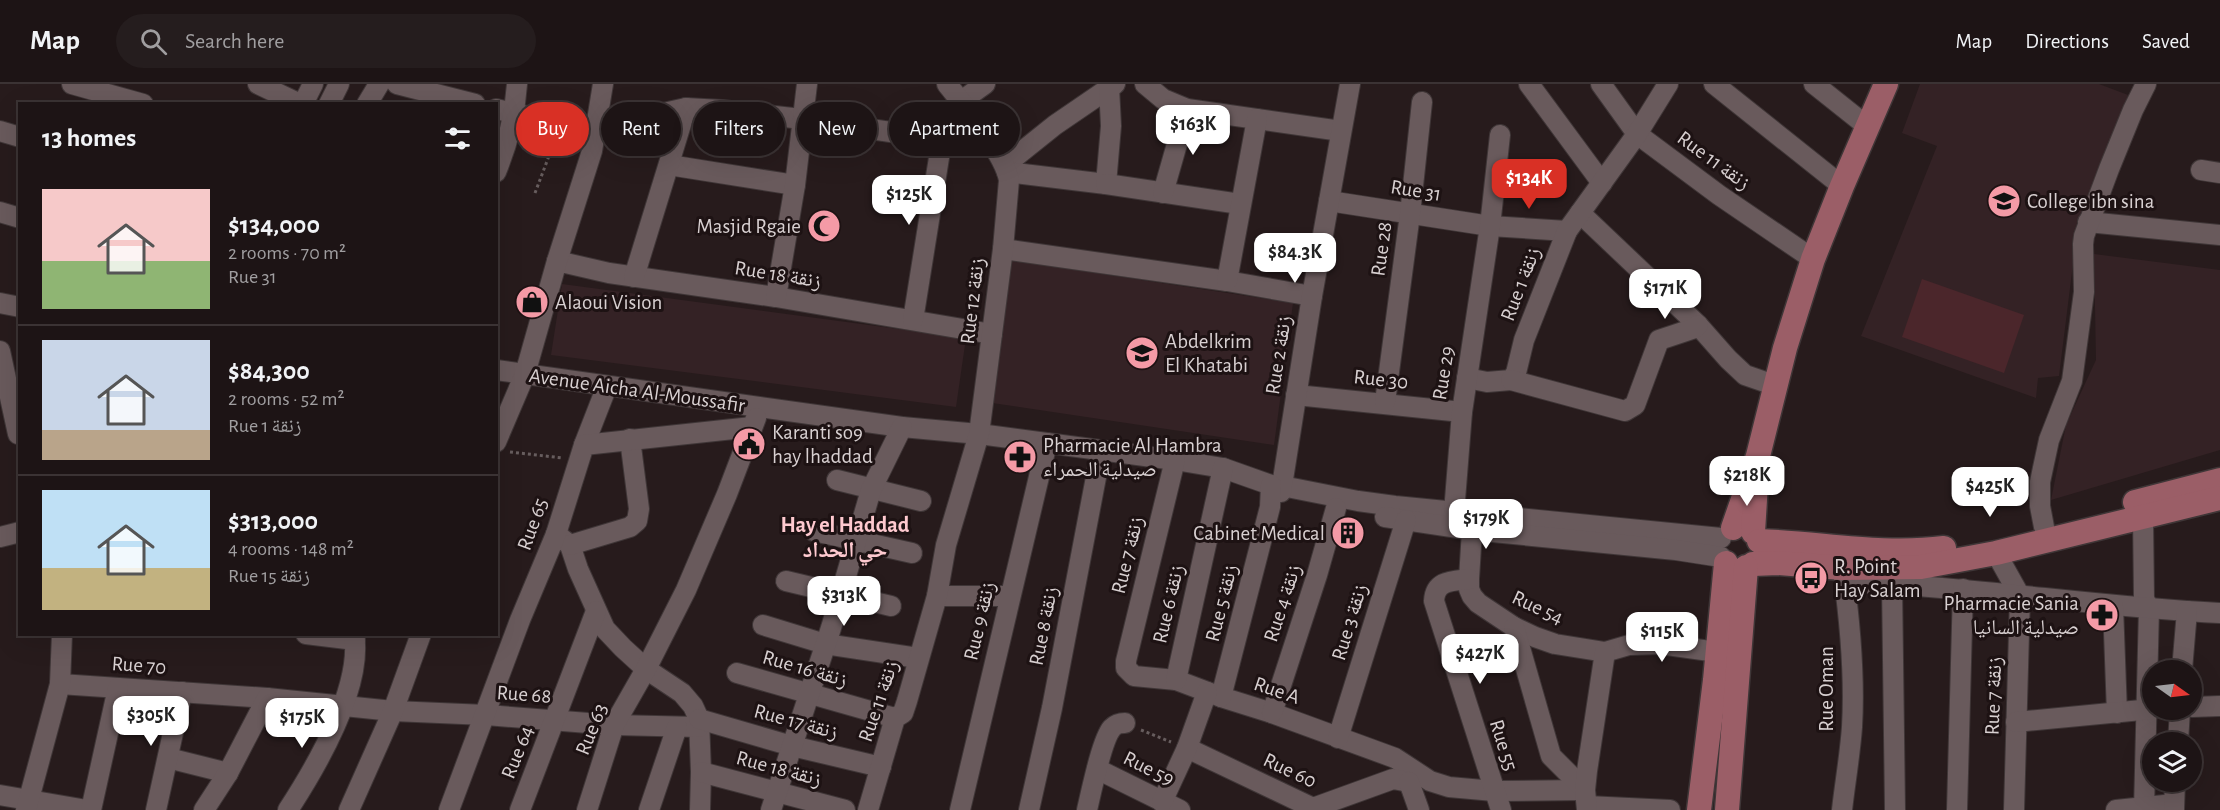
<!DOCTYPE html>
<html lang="en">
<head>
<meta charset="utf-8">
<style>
	:root { --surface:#1d1415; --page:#251d1e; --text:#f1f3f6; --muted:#a09ea0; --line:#3b3334; --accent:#d93025 }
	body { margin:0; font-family:"Alegreya Sans","Noto Naskh Arabic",sans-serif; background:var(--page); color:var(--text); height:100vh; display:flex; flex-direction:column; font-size:22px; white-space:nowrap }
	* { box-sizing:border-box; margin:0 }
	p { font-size:20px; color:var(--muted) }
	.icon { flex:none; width:33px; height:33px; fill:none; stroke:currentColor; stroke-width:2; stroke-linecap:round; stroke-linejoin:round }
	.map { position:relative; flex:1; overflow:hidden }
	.panel { position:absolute; left:18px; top:18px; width:480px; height:534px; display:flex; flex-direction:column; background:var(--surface); border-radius:0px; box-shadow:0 6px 24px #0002,0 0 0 2px var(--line) }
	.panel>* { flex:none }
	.banner { position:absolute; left:516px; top:18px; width:570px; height:54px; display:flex; gap:12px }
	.needle { width:39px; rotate:104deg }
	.controls { position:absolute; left:2142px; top:576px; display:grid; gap:12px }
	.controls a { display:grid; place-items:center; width:60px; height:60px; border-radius:50%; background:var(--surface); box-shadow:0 6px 24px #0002,0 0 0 2px var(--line); font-size:30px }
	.price { position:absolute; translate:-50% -51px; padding:0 14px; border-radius:12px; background:#fff; color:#222; font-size:20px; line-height:39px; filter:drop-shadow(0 2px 3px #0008) }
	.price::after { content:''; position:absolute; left:50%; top:36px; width:18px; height:14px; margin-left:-9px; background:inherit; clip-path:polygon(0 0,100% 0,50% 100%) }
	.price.active { background:var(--accent); color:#fff }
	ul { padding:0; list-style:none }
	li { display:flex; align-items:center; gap:18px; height:150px; padding:0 24px }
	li+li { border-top:2px solid var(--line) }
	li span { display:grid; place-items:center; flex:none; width:168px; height:120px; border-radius:0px; color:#555 }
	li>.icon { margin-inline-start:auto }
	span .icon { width:72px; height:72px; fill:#fffc; stroke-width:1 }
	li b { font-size:26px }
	h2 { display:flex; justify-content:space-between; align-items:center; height:72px; padding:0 24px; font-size:26px }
	.chip { padding:0 21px; border-radius:27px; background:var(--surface); box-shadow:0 6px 24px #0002,0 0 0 2px var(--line); font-size:21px; line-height:54px }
	.chip.active { background:var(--accent); color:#fff }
	header { display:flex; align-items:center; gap:36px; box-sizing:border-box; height:84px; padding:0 30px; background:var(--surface); border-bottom:2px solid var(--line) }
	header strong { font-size:28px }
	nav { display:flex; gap:33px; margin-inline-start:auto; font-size:21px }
	.search { width:420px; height:54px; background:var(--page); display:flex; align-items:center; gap:15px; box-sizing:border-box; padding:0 21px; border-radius:33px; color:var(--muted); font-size:22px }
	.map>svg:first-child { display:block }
</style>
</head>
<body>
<header>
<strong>Map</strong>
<div class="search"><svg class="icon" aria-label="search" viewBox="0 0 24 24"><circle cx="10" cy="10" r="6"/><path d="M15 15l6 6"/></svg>Search here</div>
<nav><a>Map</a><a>Directions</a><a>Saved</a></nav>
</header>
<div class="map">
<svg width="2220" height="726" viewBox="0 0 2220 726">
	<rect width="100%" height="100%" fill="#271b1c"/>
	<!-- built -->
	<g fill="#342225">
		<path d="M1920,0H2099L2128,11L2074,172L2059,292L2038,294L2036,314L1861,252L1937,62L1902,49Z"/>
		<path d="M2094,170L2220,186V366L2051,416L2066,341L2096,276Z"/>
		<path d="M1009,176L1293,219L1274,361L992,319Z"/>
		<path d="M562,200L966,254L956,323L551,271Z"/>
	</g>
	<!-- green -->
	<path fill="#4b262b" d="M1922,195L2024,231L2004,289L1902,253Z"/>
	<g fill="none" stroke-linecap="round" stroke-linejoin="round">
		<!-- minor casing -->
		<g stroke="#3f3637" stroke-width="22">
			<g id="minor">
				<path d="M72,0L143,20"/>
				<path d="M258,0L300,20"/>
				<path d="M397,0L475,20"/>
				<path d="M1145,0L1163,15L1187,25L1341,47"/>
				<path d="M1529,0L1602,99"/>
				<path d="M1601,0L1637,50L1719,111L1813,175"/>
				<path d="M1714,0L1842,102"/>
				<path d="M1814,0L1868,43"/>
				<path d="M960,18L985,0"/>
				<path d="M303,20L313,0"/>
				<path d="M329,20L339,0"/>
				<path d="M367,20L379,0"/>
				<path d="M496,25L561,40L597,44L686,24L722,26L802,35L993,63"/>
				<path d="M0,47L20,53"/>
				<path d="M669,81L795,101"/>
				<path d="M1005,81L1055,41L1115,0"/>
				<path d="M2201,86L2220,89"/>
				<path d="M496,88C508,59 515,31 517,0"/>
				<path d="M1007,88L1106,100L1111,42L1109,3"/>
				<path d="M1106,100L1240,120"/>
				<path d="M1163,109L1187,25"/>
				<path d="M1329,117L1490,142L1567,147"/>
				<path d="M0,128L20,134"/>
				<path d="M1580,129L1698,241L1728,275L1745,291L1774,301"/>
				<path d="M2088,138L2220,151"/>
				<path d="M1003,165L1227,197L1312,212"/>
				<path d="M557,177L609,189L776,213L992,250"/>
				<path d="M634,193L686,24"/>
				<path d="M1227,197L1257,35"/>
				<path d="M776,213L795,101L807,0"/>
				<path d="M0,219L20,223"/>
				<path d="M913,236L942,55"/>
				<path d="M0,267L18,350"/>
				<path d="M496,286L902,343L979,350L1175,376L1223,384L1274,402H1282L1358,417L1395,422L1721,454"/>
				<path d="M1467,294L1487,298L1511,296L1516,289L1524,256L1567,147L1637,50L1668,0"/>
				<path d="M1511,296L1625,327L1635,321L1659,256L1695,244L1698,241"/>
				<path d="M1296,311L1462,328"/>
				<path d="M1385,318L1410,130L1422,18"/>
				<path d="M496,358L525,290L557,177L592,67L603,0"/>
				<path d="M584,361L607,302"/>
				<path d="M1175,376L1126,577V584L1134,592L1176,596L1221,613L1272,629L1395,674L1430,697L1449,703L1494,707L1585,706"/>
				<path d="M837,396L921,417"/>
				<path d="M1281,408L1312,212L1350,0"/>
				<path d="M2138,419L2143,433L2144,515L2149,524L2144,726"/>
				<path d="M1385,433L1472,446L1676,466L1721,473"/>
				<path d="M1453,441L1462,328L1490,142L1500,51"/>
				<path d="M2044,443L2040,422V398L2049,356L2072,297L2084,208L2083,160L2084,152L2109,85L2133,26L2146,0"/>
				<path d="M1472,446L1469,495V505L1472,512L1478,519L1514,543L1535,553L1555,560L1605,568L1629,561L1660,560L1717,568"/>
				<path d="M814,447L912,469"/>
				<path d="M556,450L570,461L578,485L605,545L623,564L646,585L682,609L693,622L699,635L701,688L700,726"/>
				<path d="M0,453L20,448"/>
				<path d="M570,461L630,443L637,437L639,425L630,355"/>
				<path d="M1996,469L2020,512L2014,726"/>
				<path d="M1469,495C1452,497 1435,496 1434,517L1501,726"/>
				<path d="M786,497L891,522"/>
				<path d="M1844,498C1970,502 2095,523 2220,529"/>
				<path d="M1892,500L1895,726"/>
				<path d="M937,512H1010"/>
				<path d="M2113,522L2117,629"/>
				<path d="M763,541L825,560L918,574"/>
				<path d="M1514,543L1551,672L1585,706"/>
				<path d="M306,550L355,556"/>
				<path d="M2182,586L2187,527"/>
				<path d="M737,589L895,634"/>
				<path d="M1176,596L1223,384"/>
				<path d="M60,600L267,614L393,627L486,631L614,641L699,643"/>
				<path d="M1221,613L1270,423L1271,401"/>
				<path d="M2192,623L2220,622"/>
				<path d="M1272,629L1317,491L1336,424"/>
				<path d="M699,635L792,662L881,683"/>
				<path d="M2016,638L2152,625"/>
				<path d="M1338,654L1406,436"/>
				<path d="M2178,658L2180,626"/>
				<path d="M1187,664L1313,724L1393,695L1409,698"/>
				<path d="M168,674L228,689"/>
				<path d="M1097,685L1180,726"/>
				<path d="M701,688L845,726"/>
				<path d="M1409,698L1419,726"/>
				<path d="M0,711L87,726"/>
				<path d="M1162,718L1187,664L1207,608"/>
				<path d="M1587,722L1670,726"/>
				<path d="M26,726L60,600L62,550"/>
				<path d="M91,726L118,604"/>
				<path d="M156,726L182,608"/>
				<path d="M204,726L228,689L267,614"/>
				<path d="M288,726C316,683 363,603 354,550"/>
				<path d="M349,726L393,627L421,550"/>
				<path d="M449,726L520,536L556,450L584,361L752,343"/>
				<path d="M520,726L596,527"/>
				<path d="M587,726L614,641L646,585L686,506L727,410L756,334"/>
				<path d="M649,726L677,643"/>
				<path d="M771,726L831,544L871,406L902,343"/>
				<path d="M868,726L895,634L903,629L907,617L937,512L946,461L979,350L1003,165L1009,96C1004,69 965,23 947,0"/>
				<path d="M960,726L1047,359"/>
				<path d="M1029,726L1052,624L1101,367"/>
				<path d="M1087,726C1091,709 1102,655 1112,644C1116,640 1119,639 1125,639"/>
				<path d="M1587,726L1585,706L1587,687L1605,568"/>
				<path d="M1842,726C1845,699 1850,671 1852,643C1855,592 1850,538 1843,487"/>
				<path d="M1957,726L1963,505"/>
				<path d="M2116,726L2174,720"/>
				<path d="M2174,726L2175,698"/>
			</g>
		</g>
		<!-- major casing -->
		<g stroke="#3f3637" stroke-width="27">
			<g id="major">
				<path d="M2135,418L2220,396"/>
				<path d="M1733,444L1758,372L1785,264L1813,175L1842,102L1886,0"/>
				<path d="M1753,448L1756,399"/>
				<path d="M1759,457C1821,459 1882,472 1944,464"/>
				<path d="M1753,480L1778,479L1842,484L1921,483L1996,469L2220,414"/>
				<path d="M1699,726L1715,596L1726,479"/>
				<path d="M1727,726L1746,483"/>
			</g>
		</g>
		<!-- path -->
		<g stroke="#675d5e" stroke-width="3" stroke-dasharray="3 3" stroke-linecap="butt">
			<path d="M535,109L555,56"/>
			<path d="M510,368L563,374"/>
			<path d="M1141,646L1171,658"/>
		</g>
		<!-- minor -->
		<use href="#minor" stroke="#695a5c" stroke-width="20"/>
		<!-- major -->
		<use href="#major" stroke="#9b5e67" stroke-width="24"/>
	</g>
	<!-- icons -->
	<defs>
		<g id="school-disc" transform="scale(1.725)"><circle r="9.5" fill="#f49aa6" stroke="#1d1213"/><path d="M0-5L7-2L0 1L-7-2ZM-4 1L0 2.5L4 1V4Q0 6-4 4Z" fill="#111"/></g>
		<g id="mosque-disc" transform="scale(1.725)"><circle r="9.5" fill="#f49aa6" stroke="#1d1213"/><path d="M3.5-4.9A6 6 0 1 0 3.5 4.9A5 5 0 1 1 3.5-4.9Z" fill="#111"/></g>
		<g id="shop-disc" transform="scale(1.725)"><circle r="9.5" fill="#f49aa6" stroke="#1d1213"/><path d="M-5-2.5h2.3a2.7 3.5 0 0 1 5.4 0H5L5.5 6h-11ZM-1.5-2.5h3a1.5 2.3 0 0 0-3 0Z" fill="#111"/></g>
		<g id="civic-disc" transform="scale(1.725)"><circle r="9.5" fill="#f49aa6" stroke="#1d1213"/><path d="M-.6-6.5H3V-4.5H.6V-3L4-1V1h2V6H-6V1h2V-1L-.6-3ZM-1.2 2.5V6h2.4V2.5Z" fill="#111"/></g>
		<g id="pharmacy-disc" transform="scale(1.725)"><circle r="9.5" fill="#f49aa6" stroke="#1d1213"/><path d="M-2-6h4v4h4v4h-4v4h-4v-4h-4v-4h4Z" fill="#111"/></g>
		<g id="building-disc" transform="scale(1.725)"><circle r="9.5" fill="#f49aa6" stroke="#1d1213"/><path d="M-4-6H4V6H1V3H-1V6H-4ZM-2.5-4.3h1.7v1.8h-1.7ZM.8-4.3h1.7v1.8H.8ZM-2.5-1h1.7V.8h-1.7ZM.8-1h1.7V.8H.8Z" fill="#111"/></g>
		<g id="bus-disc" transform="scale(1.725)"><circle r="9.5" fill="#f49aa6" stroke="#1d1213"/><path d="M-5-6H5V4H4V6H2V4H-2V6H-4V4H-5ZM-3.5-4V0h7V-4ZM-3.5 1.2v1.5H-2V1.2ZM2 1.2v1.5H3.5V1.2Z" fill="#111"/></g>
	</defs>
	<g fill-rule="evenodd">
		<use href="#school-disc" x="2004" y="117"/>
		<use href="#mosque-disc" x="824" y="142"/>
		<use href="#shop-disc" x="532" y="218"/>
		<use href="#school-disc" x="1142" y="269"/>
		<use href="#civic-disc" x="749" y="360"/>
		<use href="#pharmacy-disc" x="1020" y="373"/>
		<use href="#building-disc" x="1348" y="449"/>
		<use href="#bus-disc" x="1811" y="494"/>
		<use href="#pharmacy-disc" x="2102" y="531"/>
	</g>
	<g text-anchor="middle" stroke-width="6" stroke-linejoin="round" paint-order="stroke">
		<!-- street labels -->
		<g font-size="21" fill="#d8d0d1" stroke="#1d1213">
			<text transform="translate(1714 76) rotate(36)" y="7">Rue 11 زنقة</text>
			<text transform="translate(1416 106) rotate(9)" y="7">Rue 31</text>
			<text transform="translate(1381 165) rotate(-82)" y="7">Rue 28</text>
			<text transform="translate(778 190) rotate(9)" y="7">Rue 18 زنقة</text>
			<text transform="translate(1520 200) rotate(-69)" y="7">Rue 1 زنقة</text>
			<text transform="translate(972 217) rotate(-83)" y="7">Rue 12 زنقة</text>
			<text transform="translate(1278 271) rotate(-81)" y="7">Rue 2 زنقة</text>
			<text transform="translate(1443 289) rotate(-81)" y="7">Rue 29</text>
			<text transform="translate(1381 295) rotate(6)" y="7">Rue 30</text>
			<text transform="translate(637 306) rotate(8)" y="7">Avenue Aicha Al-Moussafir</text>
			<text transform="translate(532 440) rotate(-70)" y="7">Rue 65</text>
			<text transform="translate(1127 471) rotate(-76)" y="7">Rue 7 زنقة</text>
			<text transform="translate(1221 519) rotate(-76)" y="7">Rue 5 زنقة</text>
			<text transform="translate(1282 519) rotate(-72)" y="7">Rue 4 زنقة</text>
			<text transform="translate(1168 520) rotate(-77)" y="7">Rue 6 زنقة</text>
			<text transform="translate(1538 523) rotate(25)" y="7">Rue 54</text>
			<text transform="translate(979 537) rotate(-77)" y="7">Rue 9 زنقة</text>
			<text transform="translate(1349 538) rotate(-73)" y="7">Rue 3 زنقة</text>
			<text transform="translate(1043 542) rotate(-79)" y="7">Rue 8 زنقة</text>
			<text transform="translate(139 581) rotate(4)" y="7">Rue 70</text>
			<text transform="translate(805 584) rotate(16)" y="7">Rue 16 زنقة</text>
			<text transform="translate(1826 605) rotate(-90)" y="7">Rue Oman</text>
			<text transform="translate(1277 606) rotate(19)" y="7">Rue A</text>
			<text transform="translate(524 610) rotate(4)" y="7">Rue 68</text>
			<text transform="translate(1993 612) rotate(-88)" y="7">Rue 7 زنقة</text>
			<text transform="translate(878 617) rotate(-71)" y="7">Rue 11 زنقة</text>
			<text transform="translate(796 637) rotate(15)" y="7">Rue 17 زنقة</text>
			<text transform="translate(591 645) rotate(-68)" y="7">Rue 63</text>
			<text transform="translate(1504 661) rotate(73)" y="7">Rue 55</text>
			<text transform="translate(517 668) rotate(-68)" y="7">Rue 64</text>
			<text transform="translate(779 684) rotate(15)" y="7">Rue 18 زنقة</text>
			<text transform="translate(1149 684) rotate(26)" y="7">Rue 59</text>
			<text transform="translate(1290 686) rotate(25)" y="7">Rue 60</text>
		</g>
		<!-- poi labels -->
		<g font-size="21" fill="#d8d0d1" stroke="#1d1213" text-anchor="start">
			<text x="2027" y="124">College ibn sina</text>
			<text x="801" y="149" text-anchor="end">Masjid Rgaie</text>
			<text x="555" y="225">Alaoui Vision</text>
			<text x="1165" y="264">Abdelkrim<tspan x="1165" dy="24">El Khatabi</tspan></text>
			<text x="772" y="355">Karanti so9<tspan x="772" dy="24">hay lhaddad</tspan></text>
			<text x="1043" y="368">Pharmacie Al Hambra<tspan x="1043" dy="24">صيدلية الحمراء</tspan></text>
			<text x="1325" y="456" text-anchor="end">Cabinet Medical</text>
			<text x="1834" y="489">R. Point<tspan x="1834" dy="24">Hay Salam</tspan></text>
			<text x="2079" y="526" text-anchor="end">Pharmacie Sania<tspan x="2079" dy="24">صيدلية السانيا</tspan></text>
		</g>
		<!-- neighbourhood labels -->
		<g font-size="22" font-weight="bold" fill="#fec9cf" stroke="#1d1213">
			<text x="845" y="448">Hay el Haddad<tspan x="845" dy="25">حي الحداد</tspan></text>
		</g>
	</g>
</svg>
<div class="controls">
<a><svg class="needle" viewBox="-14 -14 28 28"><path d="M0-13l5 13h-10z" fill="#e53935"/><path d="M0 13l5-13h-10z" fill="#a09ea0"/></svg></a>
<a><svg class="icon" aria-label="layers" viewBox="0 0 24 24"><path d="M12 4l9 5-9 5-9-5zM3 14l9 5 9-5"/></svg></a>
</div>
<b class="price" style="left:1193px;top:72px">$163K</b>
<b class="price active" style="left:1529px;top:126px">$134K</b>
<b class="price" style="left:909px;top:142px">$125K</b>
<b class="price" style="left:1295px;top:200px">$84.3K</b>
<b class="price" style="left:1665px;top:236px">$171K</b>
<b class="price" style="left:1747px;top:423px">$218K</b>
<b class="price" style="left:1990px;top:434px">$425K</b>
<b class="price" style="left:1486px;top:466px">$179K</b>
<b class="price" style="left:844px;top:543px">$313K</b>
<b class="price" style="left:1662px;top:579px">$115K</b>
<b class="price" style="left:1480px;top:601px">$427K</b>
<b class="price" style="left:151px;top:663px">$305K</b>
<b class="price" style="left:302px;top:665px">$175K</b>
<div class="banner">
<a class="chip active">Buy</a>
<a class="chip">Rent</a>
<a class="chip">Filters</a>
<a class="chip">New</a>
<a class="chip">Apartment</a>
</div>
<section class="panel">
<h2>13 homes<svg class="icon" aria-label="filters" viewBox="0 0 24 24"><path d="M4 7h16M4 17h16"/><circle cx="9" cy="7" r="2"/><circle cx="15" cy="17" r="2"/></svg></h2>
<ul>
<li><span style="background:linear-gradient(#f6c9c9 60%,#8fb573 0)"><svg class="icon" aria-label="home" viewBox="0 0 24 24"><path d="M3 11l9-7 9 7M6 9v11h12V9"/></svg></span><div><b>$134,000</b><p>2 rooms · 70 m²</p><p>Rue 31</p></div></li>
<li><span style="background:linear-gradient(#c9d6e8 75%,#b9a48a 0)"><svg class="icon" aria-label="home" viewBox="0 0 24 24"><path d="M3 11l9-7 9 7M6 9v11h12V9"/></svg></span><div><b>$84,300</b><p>2 rooms · 52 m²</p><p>Rue 1 زنقة</p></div></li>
<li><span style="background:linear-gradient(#bfe0f5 65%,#c2b280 0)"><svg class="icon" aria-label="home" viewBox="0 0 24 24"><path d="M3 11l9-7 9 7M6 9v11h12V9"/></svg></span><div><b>$313,000</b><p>4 rooms · 148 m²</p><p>Rue 15 زنقة</p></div></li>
</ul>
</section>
</div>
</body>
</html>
